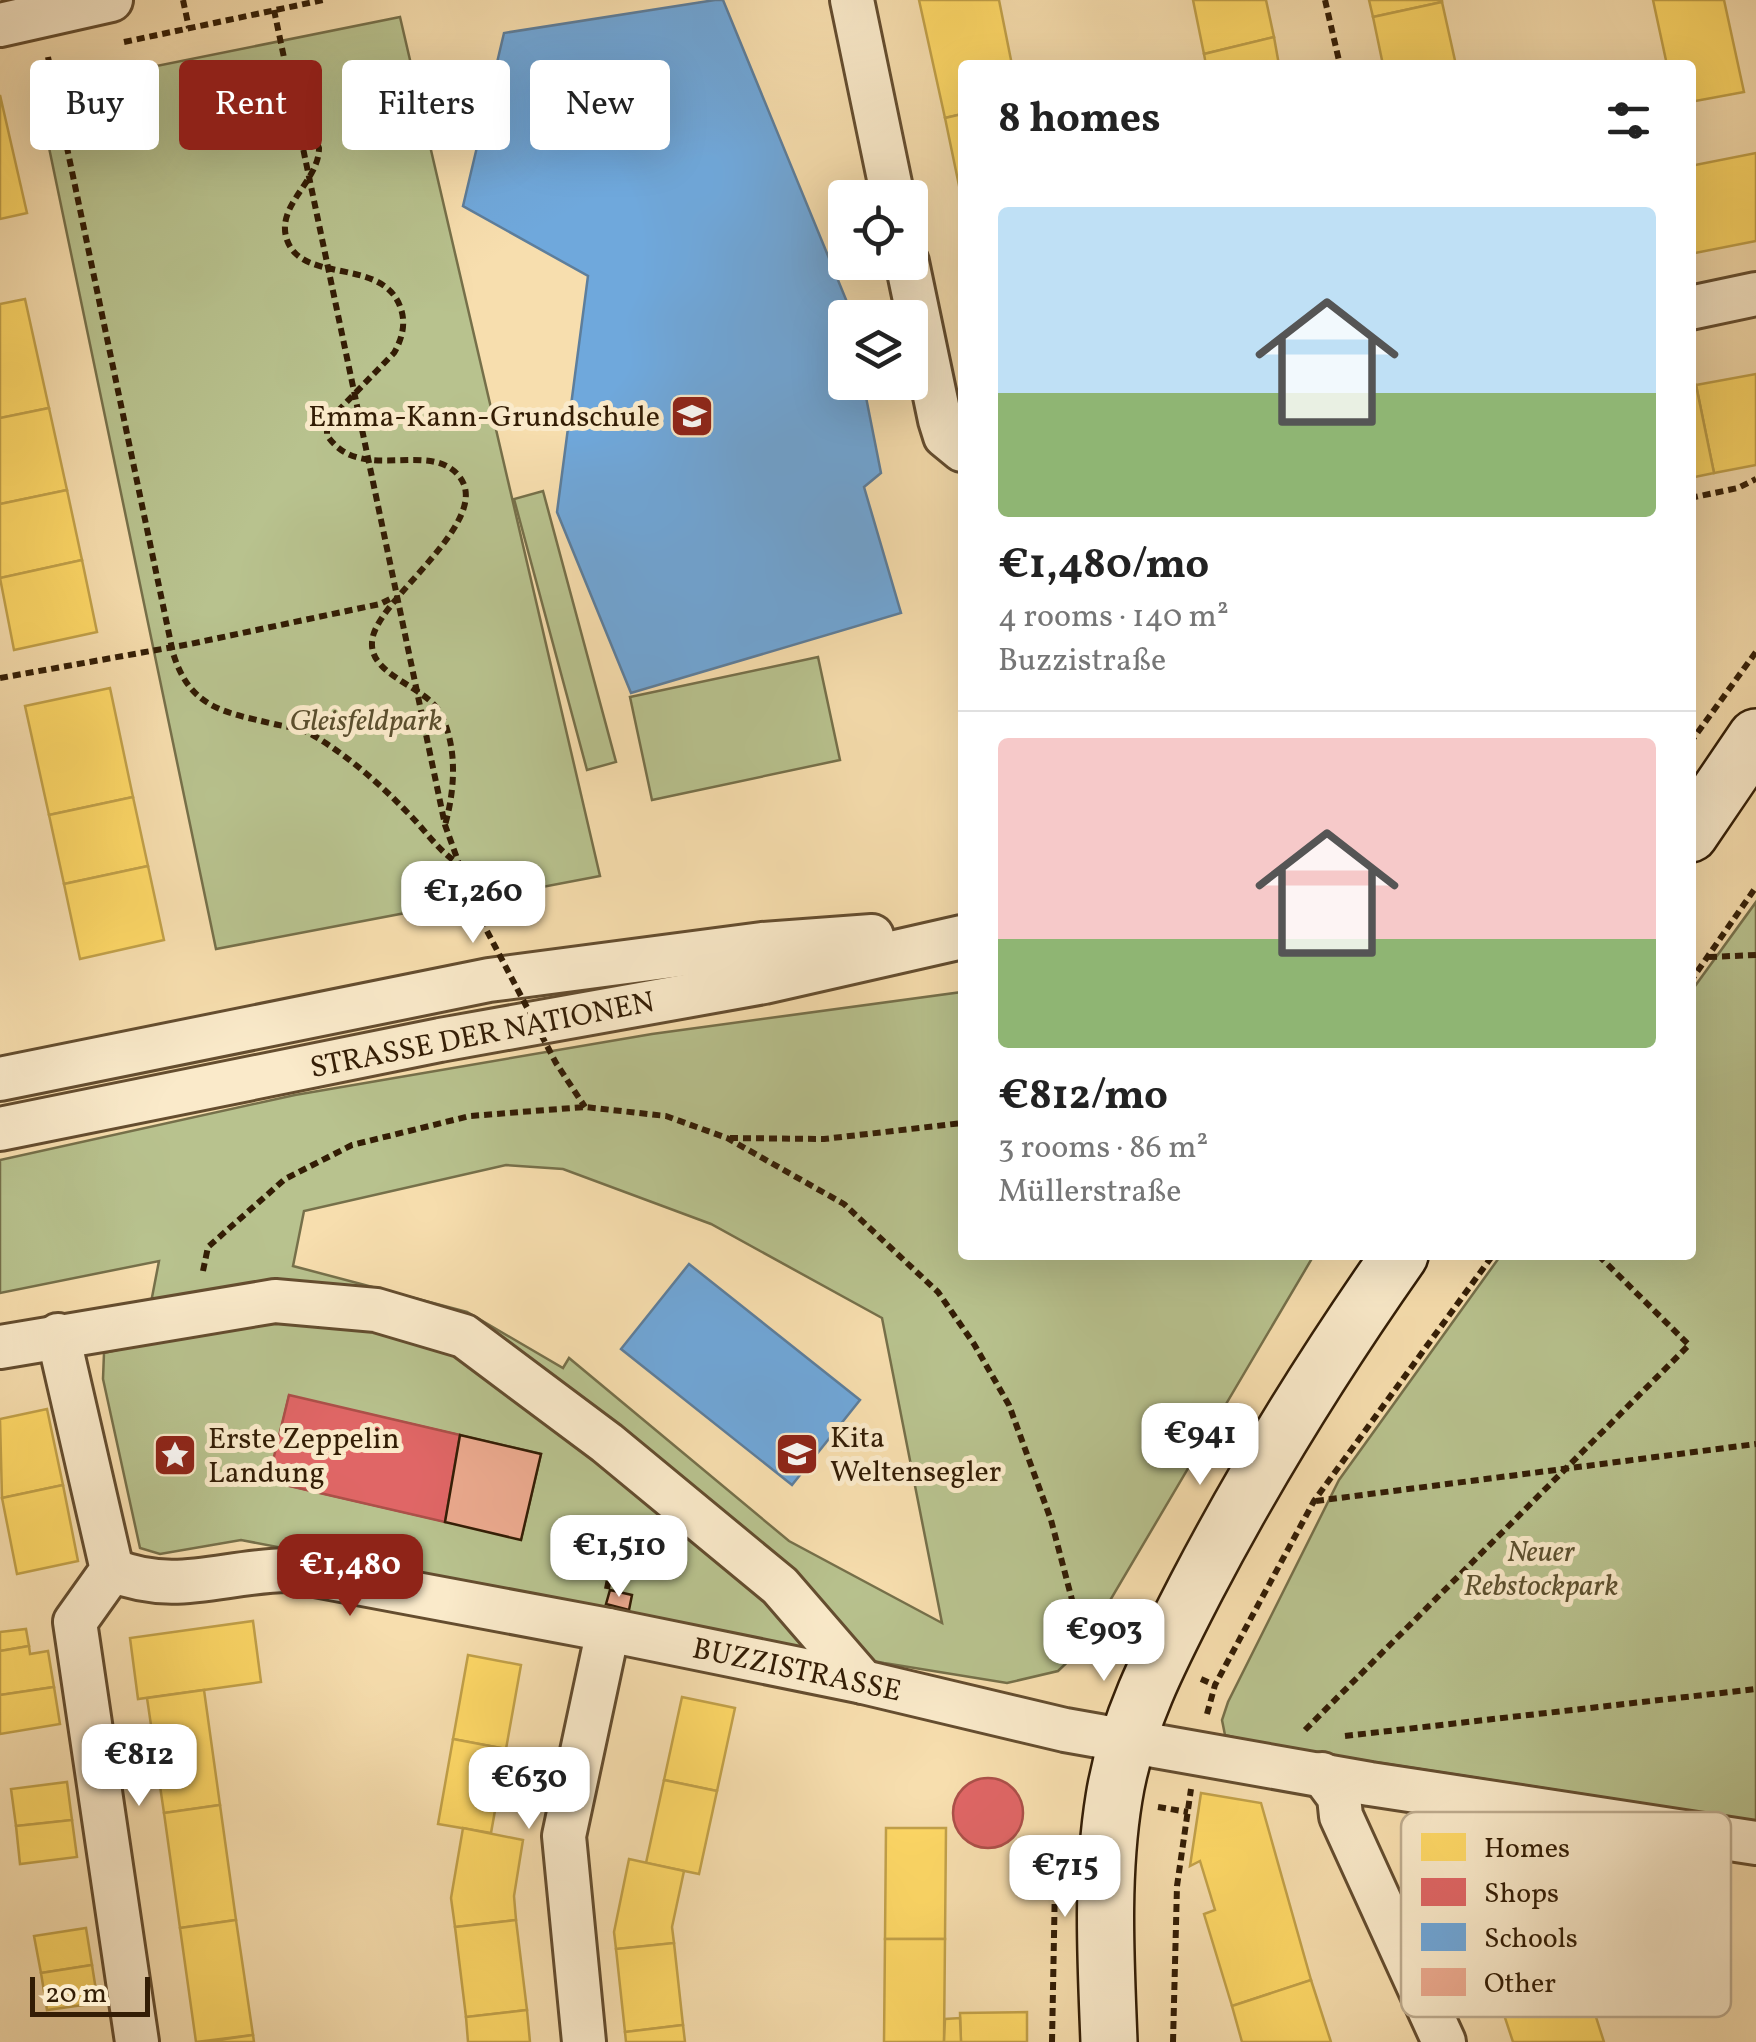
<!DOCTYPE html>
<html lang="en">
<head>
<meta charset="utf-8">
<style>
	:root { --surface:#fff; --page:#f2f2f2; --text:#222; --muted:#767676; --line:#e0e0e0; --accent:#8f2418 }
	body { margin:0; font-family:Vollkorn,serif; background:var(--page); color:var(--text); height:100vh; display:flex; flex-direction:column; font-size:38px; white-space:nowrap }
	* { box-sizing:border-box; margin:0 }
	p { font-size:32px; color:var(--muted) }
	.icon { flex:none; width:55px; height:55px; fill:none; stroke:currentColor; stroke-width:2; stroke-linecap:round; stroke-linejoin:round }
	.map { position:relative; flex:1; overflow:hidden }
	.drawer { position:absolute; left:958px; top:60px; width:738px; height:1200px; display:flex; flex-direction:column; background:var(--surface); border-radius:10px; box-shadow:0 10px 40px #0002 }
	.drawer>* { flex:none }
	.hud { position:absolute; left:30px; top:60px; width:778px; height:90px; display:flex; gap:20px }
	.fabs { position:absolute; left:828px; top:180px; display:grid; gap:20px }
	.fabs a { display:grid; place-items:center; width:100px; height:100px; border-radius:10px; background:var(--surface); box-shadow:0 10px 40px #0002; font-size:50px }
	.scale { position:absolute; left:30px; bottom:25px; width:120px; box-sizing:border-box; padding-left:10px; border:5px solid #331d05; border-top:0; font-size:28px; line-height:35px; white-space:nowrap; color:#331d05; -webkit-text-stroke:8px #faeaca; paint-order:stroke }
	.price { position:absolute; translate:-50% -85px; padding:0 22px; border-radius:20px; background:#fff; color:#222; font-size:32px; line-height:65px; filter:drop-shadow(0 2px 5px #0008) }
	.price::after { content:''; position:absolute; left:50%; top:60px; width:30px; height:22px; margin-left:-15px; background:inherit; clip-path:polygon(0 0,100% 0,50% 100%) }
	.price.current { background:var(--accent); color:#fff }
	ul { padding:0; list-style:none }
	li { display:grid; align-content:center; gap:20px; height:530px; padding:0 40px }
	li+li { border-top:2px solid var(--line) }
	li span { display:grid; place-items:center; height:310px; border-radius:10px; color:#555 }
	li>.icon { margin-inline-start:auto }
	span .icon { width:180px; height:180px; fill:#fffc; stroke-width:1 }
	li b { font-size:42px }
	h2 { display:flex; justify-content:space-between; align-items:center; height:120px; padding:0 40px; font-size:42px }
	.chip { padding:0 35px; border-radius:10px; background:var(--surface); box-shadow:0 10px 40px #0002; font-size:35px; line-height:90px }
	.chip.current { background:var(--accent); color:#fff }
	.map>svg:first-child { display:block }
</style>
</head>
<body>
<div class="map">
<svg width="1756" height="2042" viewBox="0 0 1756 2042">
	<rect width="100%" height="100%" fill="#f7deae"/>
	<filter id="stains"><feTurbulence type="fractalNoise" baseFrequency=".002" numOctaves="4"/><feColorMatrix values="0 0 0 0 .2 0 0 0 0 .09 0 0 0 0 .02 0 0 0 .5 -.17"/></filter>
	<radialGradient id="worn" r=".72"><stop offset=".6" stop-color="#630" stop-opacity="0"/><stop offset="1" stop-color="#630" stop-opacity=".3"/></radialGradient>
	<!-- green -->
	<g fill="#b8c28e" stroke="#76704a" stroke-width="2.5" fill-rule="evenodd">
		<path d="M400,17L600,876L216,949L37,90Z"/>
		<path d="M543,491L616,762L587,770L514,499Z"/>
		<path d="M818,657L840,760L652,800L630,697Z"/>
		<path d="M1756,902V1821L1265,1745L1225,1735L1222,1720L1228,1702L1339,1480L1501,1255H1690V993Z"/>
		<path d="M962,992V1255H1314L1082,1648L1058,1671L1007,1683L884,1663L241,1540L160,1554L140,1548L103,1379L104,1353L143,1344L159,1261L0,1293V1160L295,1095L652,1034ZM506,1165L563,1169L711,1224L882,1318L942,1623L789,1541L569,1358L563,1368L467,1312L293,1266L304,1211ZM289,1396L541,1454L521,1539L269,1481Z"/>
	</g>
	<!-- homes -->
	<g fill="#ffd966" stroke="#c2a149" stroke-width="2.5">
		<path d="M919,0H999L1012,65H962V114L945,118Z"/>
		<path d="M1193,0H1266L1274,37L1204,54Z"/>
		<path d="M1369,0H1442V2L1373,17Z"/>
		<path d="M1653,0H1724L1744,92L1690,102V65H1667Z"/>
		<path d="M1442,2L1456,65H1383L1373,17Z"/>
		<path d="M1274,37L1279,65H1206L1204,54Z"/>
		<path d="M0,95L27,213L0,219Z"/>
		<path d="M962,114V200L945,118Z"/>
		<path d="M1756,153V241L1690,254V166Z"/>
		<path d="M25,299L49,408L0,418V304Z"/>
		<path d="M1756,374V465L1714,473L1696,385Z"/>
		<path d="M1696,385L1714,473L1690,478V386Z"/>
		<path d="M49,408L67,490L0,504V418Z"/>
		<path d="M67,490L82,560L0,578V504Z"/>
		<path d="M82,560L97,632L14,650L0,578Z"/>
		<path d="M110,688L133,797L49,815L25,706Z"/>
		<path d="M133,797L148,866L64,884L49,815Z"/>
		<path d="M148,866L164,940L80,959L64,884Z"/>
		<path d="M47,1409L63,1485L2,1498L0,1419Z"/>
		<path d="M63,1485L78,1561L17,1574L2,1498Z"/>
		<path d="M253,1621L261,1682L138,1699L130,1638Z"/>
		<path d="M26,1629L29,1646L0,1651V1632Z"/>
		<path d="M29,1646L30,1654L48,1651L54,1687L0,1695V1651Z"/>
		<path d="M468,1655L521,1665L506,1749L453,1739Z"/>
		<path d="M54,1687L60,1724L0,1734V1695Z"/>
		<path d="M204,1690L220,1805L164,1813L147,1698Z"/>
		<path d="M682,1697L735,1708L717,1791L664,1780Z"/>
		<path d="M453,1739L506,1749L491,1833L438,1824Z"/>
		<path d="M664,1780L717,1791L699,1874L646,1863Z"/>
		<path d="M67,1782L72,1820L16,1826L11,1789Z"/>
		<path d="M1201,1793L1261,1803L1311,1980L1232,2006L1204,1914L1215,1910L1200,1861L1190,1866Z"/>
		<path d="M220,1805L236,1920L180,1928L164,1813Z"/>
		<path d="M72,1820L77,1857L20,1864L16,1826Z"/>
		<path d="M463,1828L523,1840L514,1896L516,1920L455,1927L451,1898Z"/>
		<path d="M886,1828H946L945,1939H885Z"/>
		<path d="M629,1859L684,1871L672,1927L674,1943L616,1949L614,1932Z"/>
		<path d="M236,1920L253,2035L196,2042L180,1928Z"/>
		<path d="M516,1920L527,2010L466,2017L455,1927Z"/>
		<path d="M86,1928L92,1965L41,1973L34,1936Z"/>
		<path d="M885,1939H945L944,2042H884Z"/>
		<path d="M1571,1939L1604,2042H1513L1488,1966Z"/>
		<path d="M674,1943L683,2025L625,2032L616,1949Z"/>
		<path d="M92,1965L98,2003L47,2010L41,1973Z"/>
		<path d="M1311,1980L1331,2042H1242L1232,2006Z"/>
		<path d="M527,2010L530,2042H468L466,2017Z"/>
		<path d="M1027,2012V2042H961L960,2013Z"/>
		<path d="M960,2018L961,2042H944L945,2019Z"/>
		<path d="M683,2025L685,2042H626L625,2032Z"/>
		<path d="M253,2035L254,2042H205Z"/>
	</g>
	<!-- shops -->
	<g fill="#e06666" stroke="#ac5049" stroke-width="2.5">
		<path d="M289,1395L460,1435L445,1522L268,1481Z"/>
		<circle cx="988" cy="1813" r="35"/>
	</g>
	<!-- schools -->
	<g fill="#6fa8dc" stroke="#5d7e9c" stroke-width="2.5">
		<path d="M715,0H723L847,302L850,318H845V382H863L881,473L864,487L901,613L631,693L557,512L588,276L463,206L504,33Z"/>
		<path d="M689,1264L860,1400L792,1485L621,1349Z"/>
	</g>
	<!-- building -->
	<g fill="#ecaa8f" stroke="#331d05" stroke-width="2.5">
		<path d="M460,1435L541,1454L521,1540L445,1522Z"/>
		<path d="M610,1590L632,1595L629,1610L606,1604Z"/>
	</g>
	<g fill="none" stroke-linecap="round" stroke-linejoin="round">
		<!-- street casing -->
		<g stroke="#644d2f" stroke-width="48">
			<g id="street">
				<path d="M852,0L893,198"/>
				<path d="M0,25L111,0"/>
				<path d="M907,262L940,420L945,436L962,450"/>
				<path d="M1690,308L1756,294"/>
				<path d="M0,1079L489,980L762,944L872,936"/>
				<path d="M0,1129L440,1040L764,982L962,937"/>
				<path d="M58,1335L112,1570L75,1622L137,2042"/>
				<path d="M0,1347L275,1301L376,1310L464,1336L607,1443L780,1586L863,1682"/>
				<path d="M112,1570C177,1596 222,1571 288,1570L608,1630L863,1682L1065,1730L1370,1784L1756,1843"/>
				<path d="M1322,1774L1339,1797L1341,1816L1444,2042"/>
				<path d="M584,2042L564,1836L608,1630"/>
			</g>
		</g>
		<!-- secondary casing -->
		<g stroke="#331d05" stroke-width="60">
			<g id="secondary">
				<path d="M1690,834L1756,737"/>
				<path d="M1109,2042C1106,1962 1101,1878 1114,1798C1126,1722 1162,1654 1197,1586C1257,1471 1325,1362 1400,1255"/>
			</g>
		</g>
		<!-- path -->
		<g stroke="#331d05" stroke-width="6" stroke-dasharray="8 5" stroke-linecap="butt">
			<path d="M183,0L189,28"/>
			<path d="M1325,0L1340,65"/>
			<path d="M274,10L445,825L475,908"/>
			<path d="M124,42L323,0"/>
			<path d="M48,57L173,653C190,708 223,712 274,724C286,727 301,728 311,734C347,755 379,783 408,813C425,830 437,849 457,863"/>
			<path d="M292,100L303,110L319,148C319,182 275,205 287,240C303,285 384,256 401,309C406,324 402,339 394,353L334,415L327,426V435C359,485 429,439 459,476C494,519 384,594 373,636C363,675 426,685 440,713C458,746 455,790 445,825"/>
			<path d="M1690,498L1738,488L1756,479"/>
			<path d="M0,678L190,644L380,604L394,597"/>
			<path d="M1690,743L1756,652"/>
			<path d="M1709,957L1756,955"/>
			<path d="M1690,982L1756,887"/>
			<path d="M730,1138L824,1139L962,1123"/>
			<path d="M203,1271L208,1247L285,1179L352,1145L470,1116L585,1107L666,1116L727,1138L844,1204L938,1292L974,1344L1009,1405L1051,1520L1080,1630L1116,1643"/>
			<path d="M1316,1501L1756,1444"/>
			<path d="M607,1589L616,1542L635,1519"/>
			<path d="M1201,1679L1215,1685"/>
			<path d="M1207,1714L1215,1685L1314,1501L1493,1255"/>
			<path d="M1305,1730L1689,1345L1598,1255"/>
			<path d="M1345,1736L1756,1689"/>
			<path d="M1158,1807L1188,1812"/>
			<path d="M1052,2042L1055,1883"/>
			<path d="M1173,2042L1177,1886L1191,1789"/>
		</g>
		<!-- street -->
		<use href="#street" stroke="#faeaca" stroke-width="42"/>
		<!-- secondary -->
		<use href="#secondary" stroke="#faeaca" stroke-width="55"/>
		<!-- path-bridge -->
		<path stroke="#331d05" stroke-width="6" stroke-dasharray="8 5" stroke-linecap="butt" d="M475,908L556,1063L585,1107"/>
	</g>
	<!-- icons -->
	<defs>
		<g id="school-square" transform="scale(2.25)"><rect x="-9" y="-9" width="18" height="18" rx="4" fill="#8f2418" stroke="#faeaca"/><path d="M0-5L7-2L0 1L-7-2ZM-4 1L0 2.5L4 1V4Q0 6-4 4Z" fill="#fff"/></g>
		<g id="sight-square" transform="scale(2.25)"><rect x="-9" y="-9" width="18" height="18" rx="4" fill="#8f2418" stroke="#faeaca"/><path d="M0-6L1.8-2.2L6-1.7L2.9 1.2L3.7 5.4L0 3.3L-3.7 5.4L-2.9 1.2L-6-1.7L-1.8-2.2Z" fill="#fff"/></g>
	</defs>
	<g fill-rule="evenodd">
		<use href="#school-square" x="692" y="416"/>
		<use href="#school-square" x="797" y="1454"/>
		<use href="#sight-square" x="175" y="1455"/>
	</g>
	<g text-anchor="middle" stroke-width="10" stroke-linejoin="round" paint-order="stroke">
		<!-- poi labels -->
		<g font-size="30" fill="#331d05" stroke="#faeaca" text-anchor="start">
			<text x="660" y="426" text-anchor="end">Emma-Kann-Grundschule</text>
			<text x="830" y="1447">Kita<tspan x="830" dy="34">Weltensegler</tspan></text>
			<text x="208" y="1448">Erste Zeppelin<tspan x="208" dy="34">Landung</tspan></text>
		</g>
		<!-- park labels -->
		<g font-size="30" font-style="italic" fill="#5b4f2e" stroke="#faeaca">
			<text x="366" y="730">Gleisfeldpark</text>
			<text x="1541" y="1561">Neuer<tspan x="1541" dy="34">Rebstockpark</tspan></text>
		</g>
		<!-- street labels -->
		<g font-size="30" fill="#331d05" stroke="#faeaca">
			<text transform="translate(482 1034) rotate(-11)" y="10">STRASSE DER NATIONEN</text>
			<text transform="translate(797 1669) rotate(12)" y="10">BUZZISTRASSE</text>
		</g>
	</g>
	<!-- legend -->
	<rect x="1401" y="1812" width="330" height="205" rx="15" fill="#faeaca" stroke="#beac8f" stroke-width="2.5"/>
	<rect x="1421" y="1833" width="45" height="28" fill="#ffd966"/>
	<rect x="1421" y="1878" width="45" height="28" fill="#e06666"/>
	<rect x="1421" y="1923" width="45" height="28" fill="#6fa8dc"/>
	<rect x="1421" y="1968" width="45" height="28" fill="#ecaa8f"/>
	<g font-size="28" fill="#331d05">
		<text x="1484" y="1857">Homes</text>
		<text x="1484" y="1902">Shops</text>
		<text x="1484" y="1947">Schools</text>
		<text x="1484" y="1992">Other</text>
	</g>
	<rect width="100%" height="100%" filter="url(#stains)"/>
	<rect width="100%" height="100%" fill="url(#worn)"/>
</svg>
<div class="fabs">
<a><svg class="icon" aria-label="locate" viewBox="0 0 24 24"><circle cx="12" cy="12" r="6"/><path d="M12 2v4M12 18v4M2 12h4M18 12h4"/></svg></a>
<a><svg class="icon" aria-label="layers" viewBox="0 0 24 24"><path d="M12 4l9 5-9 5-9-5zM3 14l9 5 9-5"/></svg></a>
</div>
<div class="scale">20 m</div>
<b class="price" style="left:473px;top:946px">€1,260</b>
<b class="price" style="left:1200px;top:1488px">€941</b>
<b class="price" style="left:619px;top:1600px">€1,510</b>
<b class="price current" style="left:350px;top:1619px">€1,480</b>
<b class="price" style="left:1104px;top:1684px">€903</b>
<b class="price" style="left:139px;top:1809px">€812</b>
<b class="price" style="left:529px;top:1832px">€630</b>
<b class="price" style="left:1065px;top:1920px">€715</b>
<div class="hud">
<a class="chip">Buy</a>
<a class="chip current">Rent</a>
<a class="chip">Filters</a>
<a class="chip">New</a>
</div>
<section class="drawer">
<h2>8 homes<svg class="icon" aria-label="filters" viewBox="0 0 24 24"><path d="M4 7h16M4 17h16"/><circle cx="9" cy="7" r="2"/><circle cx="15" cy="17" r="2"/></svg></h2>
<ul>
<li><span style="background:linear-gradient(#bfe0f5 60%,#8fb573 0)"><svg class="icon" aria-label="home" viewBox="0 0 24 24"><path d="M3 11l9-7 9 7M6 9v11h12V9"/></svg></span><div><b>€1,480/mo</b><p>4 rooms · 140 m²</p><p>Buzzistraße</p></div></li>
<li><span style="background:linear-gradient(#f6c9c9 65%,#8fb573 0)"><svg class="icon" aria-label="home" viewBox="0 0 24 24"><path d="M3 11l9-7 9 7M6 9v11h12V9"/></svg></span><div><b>€812/mo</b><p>3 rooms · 86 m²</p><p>Müllerstraße</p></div></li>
</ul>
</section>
</div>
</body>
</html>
